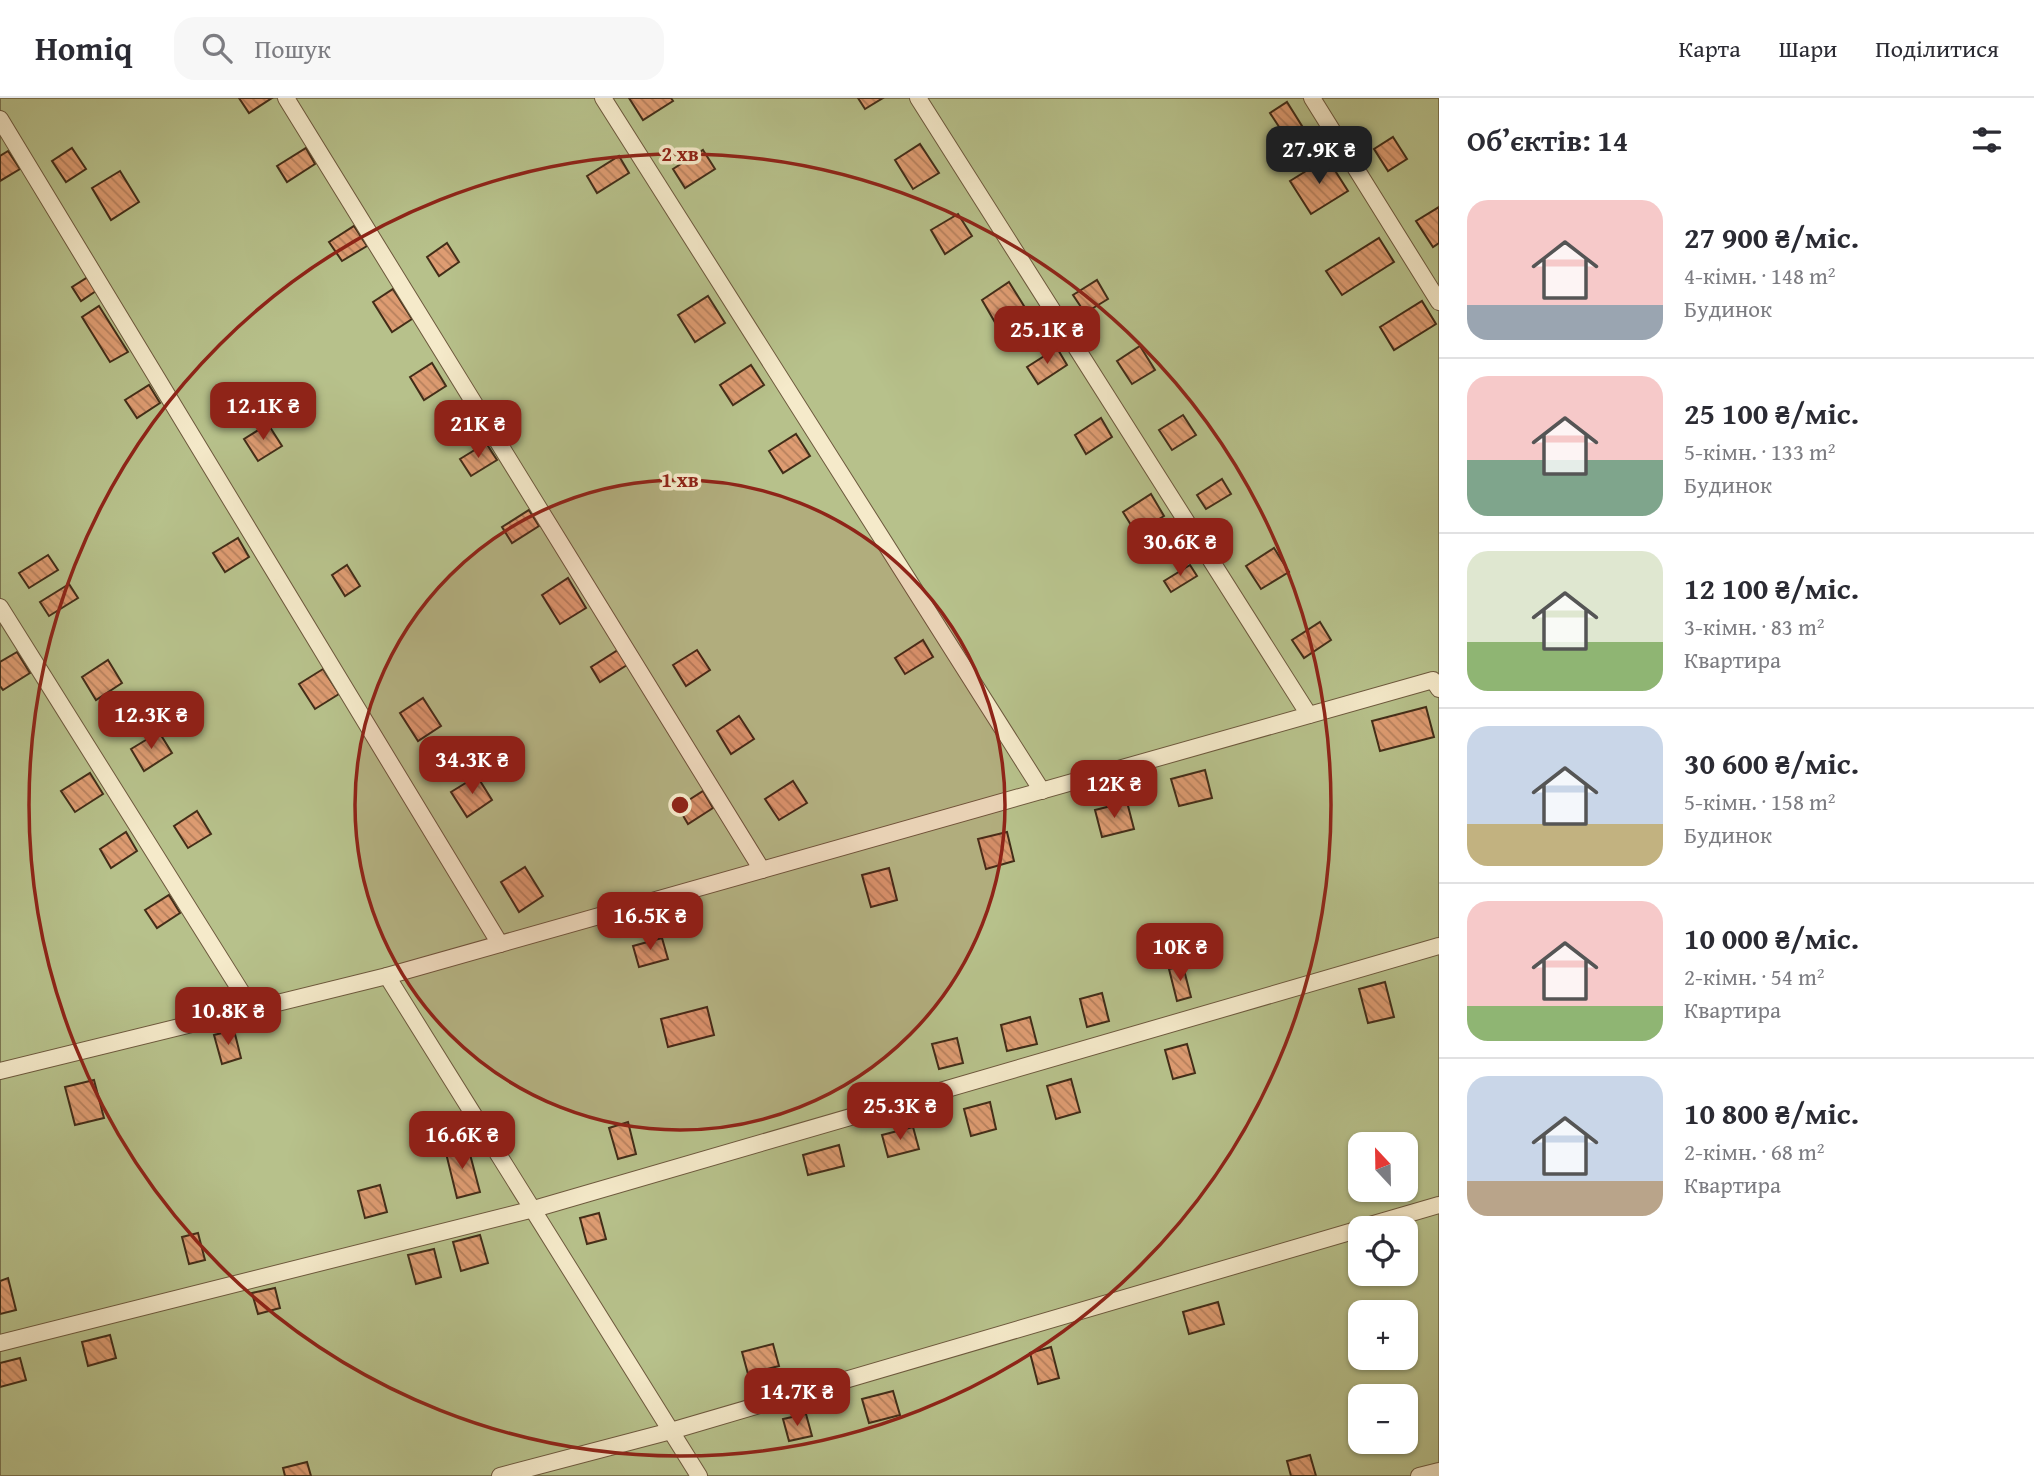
<!DOCTYPE html>
<html lang="uk">
<head>
<meta charset="utf-8">
<style>
	:root { --surface:#fff; --page:#f7f7f7; --text:#2b2b33; --muted:#7c7c81; --line:#e1e1e2; --accent:#8f2418 }
	body { margin:0; font-family:"Gentium Book Plus",serif; background:var(--page); color:var(--text); height:100vh; display:flex; flex-direction:column; font-size:26px; white-space:nowrap }
	* { box-sizing:border-box; margin:0 }
	p { font-size:23px; color:var(--muted) }
	.icon { flex:none; width:38px; height:38px; fill:none; stroke:currentColor; stroke-width:2; stroke-linecap:round; stroke-linejoin:round }
	.map { position:relative; flex:1; overflow:hidden }
	.sheet { display:flex; flex-direction:column; background:var(--surface); width:595px }
	.sheet>* { flex:none }
	.needle { width:46px; rotate:338deg }
	.buttons { position:absolute; left:1348px; top:1034px; display:grid; gap:14px }
	.buttons a { display:grid; place-items:center; width:70px; height:70px; border-radius:14px; background:var(--surface); box-shadow:0 2px 5px #0004; font-size:35px }
	.price { position:absolute; translate:-50% -60px; padding:0 16px; border-radius:14px; background:var(--accent); color:#fff; font-size:23px; line-height:46px; filter:drop-shadow(0 2px 4px #0008) }
	.price::after { content:''; position:absolute; left:50%; top:42px; width:21px; height:16px; margin-left:-10px; background:inherit; clip-path:polygon(0 0,100% 0,50% 100%) }
	.price.current { background:#222; color:#fff }
	ul { padding:0; list-style:none }
	li { display:flex; align-items:center; gap:21px; height:175px; padding:0 28px }
	li+li { border-top:2px solid var(--line) }
	li span { display:grid; place-items:center; flex:none; width:196px; height:140px; border-radius:21px; color:#555 }
	li>.icon { margin-inline-start:auto }
	span .icon { width:84px; height:84px; fill:#fffc; stroke-width:1 }
	li b { font-size:30px }
	h2 { display:flex; justify-content:space-between; align-items:center; height:84px; padding:0 28px; font-size:30px }
	header { display:flex; align-items:center; gap:42px; box-sizing:border-box; height:98px; padding:0 35px; background:var(--surface); border-bottom:2px solid var(--line) }
	header strong { font-size:33px }
	nav { display:flex; gap:38px; margin-inline-start:auto; font-size:24px }
	.search { width:490px; height:63px; background:var(--page); display:flex; align-items:center; gap:18px; box-sizing:border-box; padding:0 24px; border-radius:21px; color:var(--muted); font-size:26px }
	main { display:flex; flex:1; min-height:0 }
	.map>svg:first-child { display:block }
</style>
</head>
<body>
<header>
<strong>Homiq</strong>
<div class="search"><svg class="icon" aria-label="search" viewBox="0 0 24 24"><circle cx="10" cy="10" r="6"/><path d="M15 15l6 6"/></svg>Пошук</div>
<nav><a>Карта</a><a>Шари</a><a>Поділитися</a></nav>
</header>
<main>
<div class="map">
<svg width="1439" height="1378" viewBox="0 0 1439 1378">
	<defs>
		<pattern id="building-back-hatch" width="6" height="6" patternUnits="userSpaceOnUse" patternTransform="scale(1.75)"><rect width="6" height="6" fill="#de9c72"/><path d="M-1 5l2 2M0 0l6 6M5-1l2 2" fill="none" stroke="#b6805d"/></pattern>
	</defs>
	<rect width="100%" height="100%" fill="#efdead"/>
	<filter id="stains"><feTurbulence type="fractalNoise" baseFrequency=".00286" numOctaves="4"/><feColorMatrix values="0 0 0 0 .2 0 0 0 0 .09 0 0 0 0 .02 0 0 0 .5 -.17"/></filter>
	<radialGradient id="worn" r=".72"><stop offset=".6" stop-color="#630" stop-opacity="0"/><stop offset="1" stop-color="#630" stop-opacity=".3"/></radialGradient>
	<!-- garden -->
	<path fill="#b7c18b" stroke="#7c7752" stroke-width="2" fill-rule="evenodd" d="M0,0H1439V1378H0ZM1360,1046H1405V1092H1360ZM1360,1130H1405V1176H1360ZM1360,1214H1405V1260H1360ZM1360,1298H1405V1344H1360Z"/>
	<!-- building -->
	<g fill="url(#building-back-hatch)" stroke="#422d18" stroke-width="2">
		<path d="M239,0H272L249,15Z"/>
		<path d="M629,0H671L673,3L643,22Z"/>
		<path d="M858,0H883L865,11Z"/>
		<path d="M1287,4L1302,28L1285,38L1270,15Z"/>
		<path d="M1393,39L1407,61L1388,73L1374,51Z"/>
		<path d="M920,46L939,75L913,91L895,62Z"/>
		<path d="M72,50L86,71L66,84L52,63Z"/>
		<path d="M306,50L315,66L287,84L277,68Z"/>
		<path d="M703,52L715,71L685,90L673,71Z"/>
		<path d="M8,53L20,71L0,83V58Z"/>
		<path d="M619,58L629,75L597,95L587,78Z"/>
		<path d="M1327,60L1348,93L1311,116L1290,83Z"/>
		<path d="M120,73L139,104L111,122L92,90Z"/>
		<path d="M1439,109V145L1433,149L1416,123Z"/>
		<path d="M958,116L972,138L945,156L931,132Z"/>
		<path d="M354,128L367,148L342,163L329,144Z"/>
		<path d="M1379,140L1394,164L1342,197L1326,173Z"/>
		<path d="M447,145L459,164L439,178L427,159Z"/>
		<path d="M88,179L96,193L81,203L72,189Z"/>
		<path d="M1097,182L1108,201L1085,215L1073,197Z"/>
		<path d="M1009,184L1024,208L996,226L982,202Z"/>
		<path d="M393,191L412,221L392,234L373,204Z"/>
		<path d="M708,198L725,225L695,244L678,217Z"/>
		<path d="M1422,203L1436,226L1394,252L1380,229Z"/>
		<path d="M99,208L128,254L110,264L82,219Z"/>
		<path d="M1140,248L1155,272L1132,286L1117,263Z"/>
		<path d="M1057,250L1067,267L1038,286L1027,269Z"/>
		<path d="M432,265L446,288L424,302L410,279Z"/>
		<path d="M751,267L764,287L733,307L720,287Z"/>
		<path d="M149,287L160,305L137,320L125,302Z"/>
		<path d="M244,291L256,310L230,327L218,307Z"/>
		<path d="M1183,317L1196,337L1172,352L1159,332Z"/>
		<path d="M1101,320L1112,339L1086,356L1075,337Z"/>
		<path d="M268,326L282,348L258,363L244,341Z"/>
		<path d="M796,336L810,358L783,375L769,353Z"/>
		<path d="M486,345L497,362L471,378L460,361Z"/>
		<path d="M1222,381L1231,396L1206,411L1197,397Z"/>
		<path d="M1151,396L1164,418L1136,435L1123,414Z"/>
		<path d="M529,412L539,428L512,445L502,429Z"/>
		<path d="M238,440L249,459L225,474L213,455Z"/>
		<path d="M1274,450L1289,474L1261,491L1246,468Z"/>
		<path d="M48,457L58,472L29,490L19,475Z"/>
		<path d="M347,467L360,488L345,498L332,477Z"/>
		<path d="M1190,467L1197,478L1171,494L1164,483Z"/>
		<path d="M568,480L586,510L560,526L542,497Z"/>
		<path d="M69,486L78,500L49,518L40,504Z"/>
		<path d="M1320,524L1331,542L1304,560L1292,542Z"/>
		<path d="M923,542L933,559L905,576L895,560Z"/>
		<path d="M618,552L627,567L600,584L591,569Z"/>
		<path d="M697,552L710,572L686,588L673,567Z"/>
		<path d="M17,554L30,575L3,592L0,588V564Z"/>
		<path d="M108,562L122,585L96,602L82,579Z"/>
		<path d="M323,571L339,596L315,611L299,586Z"/>
		<path d="M423,600L441,628L418,643L400,615Z"/>
		<path d="M1426,609L1434,639L1380,653L1372,623Z"/>
		<path d="M739,618L754,641L731,656L717,633Z"/>
		<path d="M159,634L172,655L144,673L131,651Z"/>
		<path d="M1205,672L1212,700L1179,708L1171,681Z"/>
		<path d="M90,675L103,696L75,714L61,693Z"/>
		<path d="M477,678L492,702L467,719L451,694Z"/>
		<path d="M793,683L807,705L779,722L765,701Z"/>
		<path d="M703,693L713,710L688,726L678,709Z"/>
		<path d="M1127,704L1134,731L1102,739L1095,712Z"/>
		<path d="M197,713L211,736L188,750L174,728Z"/>
		<path d="M126,734L137,753L111,770L100,751Z"/>
		<path d="M1007,734L1014,763L986,771L978,741Z"/>
		<path d="M525,769L543,798L519,814L501,784Z"/>
		<path d="M889,770L897,802L871,809L862,777Z"/>
		<path d="M169,797L180,815L157,830L145,812Z"/>
		<path d="M662,840L668,861L639,869L633,848Z"/>
		<path d="M1183,868L1191,899L1177,903L1169,871Z"/>
		<path d="M1385,884L1394,919L1368,925L1359,891Z"/>
		<path d="M1102,895L1109,923L1087,929L1080,901Z"/>
		<path d="M707,909L714,937L668,949L661,921Z"/>
		<path d="M1030,919L1037,946L1007,953L1001,927Z"/>
		<path d="M234,932L241,960L222,966L214,937Z"/>
		<path d="M957,940L963,965L939,971L932,946Z"/>
		<path d="M1187,946L1195,975L1173,981L1165,952Z"/>
		<path d="M1071,981L1080,1014L1056,1021L1047,988Z"/>
		<path d="M94,982L104,1020L75,1027L65,989Z"/>
		<path d="M990,1004L996,1031L971,1038L964,1011Z"/>
		<path d="M628,1024L636,1056L618,1061L609,1030Z"/>
		<path d="M913,1029L919,1051L888,1059L882,1037Z"/>
		<path d="M467,1045L480,1094L457,1100L445,1051Z"/>
		<path d="M839,1047L844,1068L808,1077L803,1057Z"/>
		<path d="M380,1087L387,1114L365,1120L358,1093Z"/>
		<path d="M599,1115L606,1141L587,1146L580,1120Z"/>
		<path d="M198,1135L205,1162L189,1166L182,1139Z"/>
		<path d="M480,1137L488,1165L461,1173L453,1144Z"/>
		<path d="M434,1151L441,1179L416,1186L408,1157Z"/>
		<path d="M8,1180L16,1212L0,1216V1183Z"/>
		<path d="M275,1190L280,1210L258,1216L252,1195Z"/>
		<path d="M1218,1204L1224,1226L1189,1236L1183,1214Z"/>
		<path d="M110,1237L116,1260L88,1268L82,1244Z"/>
		<path d="M773,1246L779,1268L748,1276L742,1254Z"/>
		<path d="M1051,1249L1059,1280L1038,1286L1030,1255Z"/>
		<path d="M20,1260L26,1282L0,1289V1265Z"/>
		<path d="M893,1293L900,1317L869,1325L862,1301Z"/>
		<path d="M806,1316L812,1338L789,1343L783,1321Z"/>
		<path d="M1310,1357L1316,1378H1291L1287,1363Z"/>
		<path d="M307,1364L311,1378H285L283,1370Z"/>
	</g>
	<g fill="none" stroke-linecap="round" stroke-linejoin="round">
		<!-- service casing -->
		<g stroke="#6d593d" stroke-width="18">
			<g id="service">
				<path d="M286,0L762,772"/>
				<path d="M603,0L1042,693"/>
				<path d="M918,0L1309,617"/>
				<path d="M1312,0L1439,204"/>
				<path d="M0,21L500,846"/>
				<path d="M0,509L252,911"/>
				<path d="M387,878L699,1378"/>
				<path d="M0,973L387,878L1433,582L1439,591"/>
				<path d="M1360,1130L1439,1107"/>
				<path d="M0,1245L534,1111L1439,848"/>
				<path d="M500,1378L671,1333L1360,1131"/>
				<path d="M1419,1378L1439,1373"/>
			</g>
		</g>
		<!-- service -->
		<use href="#service" stroke="#f5eaca" stroke-width="16"/>
	</g>
	<!-- distance rings -->
	<circle cx="680" cy="707" r="325" fill="#8f2418" fill-opacity=".12"/>
	<g fill="none" stroke="#8f2418" stroke-width="3.5">
		<circle cx="680" cy="707" r="325"/>
		<circle cx="680" cy="707" r="651"/>
	</g>
	<circle cx="680" cy="707" r="10" fill="#8f2418" stroke="#f5eaca" stroke-width="3.5"/>
	<g font-size="21" text-anchor="middle" font-weight="bold" fill="#8f2418" stroke="#f5eaca" stroke-width="7" stroke-linejoin="round" paint-order="stroke">
		<text x="680" y="63">2 хв</text>
		<text x="680" y="389">1 хв</text>
	</g>
	<rect width="100%" height="100%" filter="url(#stains)"/>
	<rect width="100%" height="100%" fill="url(#worn)"/>
</svg>
<div class="buttons">
<a><svg class="needle" viewBox="-14 -14 28 28"><path d="M0-13l5 13h-10z" fill="#e53935"/><path d="M0 13l5-13h-10z" fill="#7c7c81"/></svg></a>
<a><svg class="icon" aria-label="locate" viewBox="0 0 24 24"><circle cx="12" cy="12" r="6"/><path d="M12 2v4M12 18v4M2 12h4M18 12h4"/></svg></a>
<a>+</a>
<a>−</a>
</div>
<b class="price current" style="left:1319px;top:88px">27.9K ₴</b>
<b class="price" style="left:1047px;top:268px">25.1K ₴</b>
<b class="price" style="left:263px;top:344px">12.1K ₴</b>
<b class="price" style="left:478px;top:362px">21K ₴</b>
<b class="price" style="left:1180px;top:480px">30.6K ₴</b>
<b class="price" style="left:151px;top:653px">12.3K ₴</b>
<b class="price" style="left:472px;top:698px">34.3K ₴</b>
<b class="price" style="left:1114px;top:722px">12K ₴</b>
<b class="price" style="left:650px;top:854px">16.5K ₴</b>
<b class="price" style="left:1180px;top:885px">10K ₴</b>
<b class="price" style="left:228px;top:949px">10.8K ₴</b>
<b class="price" style="left:900px;top:1044px">25.3K ₴</b>
<b class="price" style="left:462px;top:1073px">16.6K ₴</b>
<b class="price" style="left:797px;top:1330px">14.7K ₴</b>
</div>
<section class="sheet">
<h2>Об’єктів: 14<svg class="icon" aria-label="filters" viewBox="0 0 24 24"><path d="M4 7h16M4 17h16"/><circle cx="9" cy="7" r="2"/><circle cx="15" cy="17" r="2"/></svg></h2>
<ul>
<li><span style="background:linear-gradient(#f6c9c9 75%,#9aa5b1 0)"><svg class="icon" aria-label="home" viewBox="0 0 24 24"><path d="M3 11l9-7 9 7M6 9v11h12V9"/></svg></span><div><b>27 900 ₴/міс.</b><p>4-кімн. · 148 m²</p><p>Будинок</p></div></li>
<li><span style="background:linear-gradient(#f6c9c9 60%,#7fa58c 0)"><svg class="icon" aria-label="home" viewBox="0 0 24 24"><path d="M3 11l9-7 9 7M6 9v11h12V9"/></svg></span><div><b>25 100 ₴/міс.</b><p>5-кімн. · 133 m²</p><p>Будинок</p></div></li>
<li><span style="background:linear-gradient(#dfe7d0 65%,#8fb573 0)"><svg class="icon" aria-label="home" viewBox="0 0 24 24"><path d="M3 11l9-7 9 7M6 9v11h12V9"/></svg></span><div><b>12 100 ₴/міс.</b><p>3-кімн. · 83 m²</p><p>Квартира</p></div></li>
<li><span style="background:linear-gradient(#c9d6e8 70%,#c2b280 0)"><svg class="icon" aria-label="home" viewBox="0 0 24 24"><path d="M3 11l9-7 9 7M6 9v11h12V9"/></svg></span><div><b>30 600 ₴/міс.</b><p>5-кімн. · 158 m²</p><p>Будинок</p></div></li>
<li><span style="background:linear-gradient(#f6c9c9 75%,#8fb573 0)"><svg class="icon" aria-label="home" viewBox="0 0 24 24"><path d="M3 11l9-7 9 7M6 9v11h12V9"/></svg></span><div><b>10 000 ₴/міс.</b><p>2-кімн. · 54 m²</p><p>Квартира</p></div></li>
<li><span style="background:linear-gradient(#c9d6e8 75%,#b9a48a 0)"><svg class="icon" aria-label="home" viewBox="0 0 24 24"><path d="M3 11l9-7 9 7M6 9v11h12V9"/></svg></span><div><b>10 800 ₴/міс.</b><p>2-кімн. · 68 m²</p><p>Квартира</p></div></li>
</ul>
</section>
</main>
</body>
</html>
